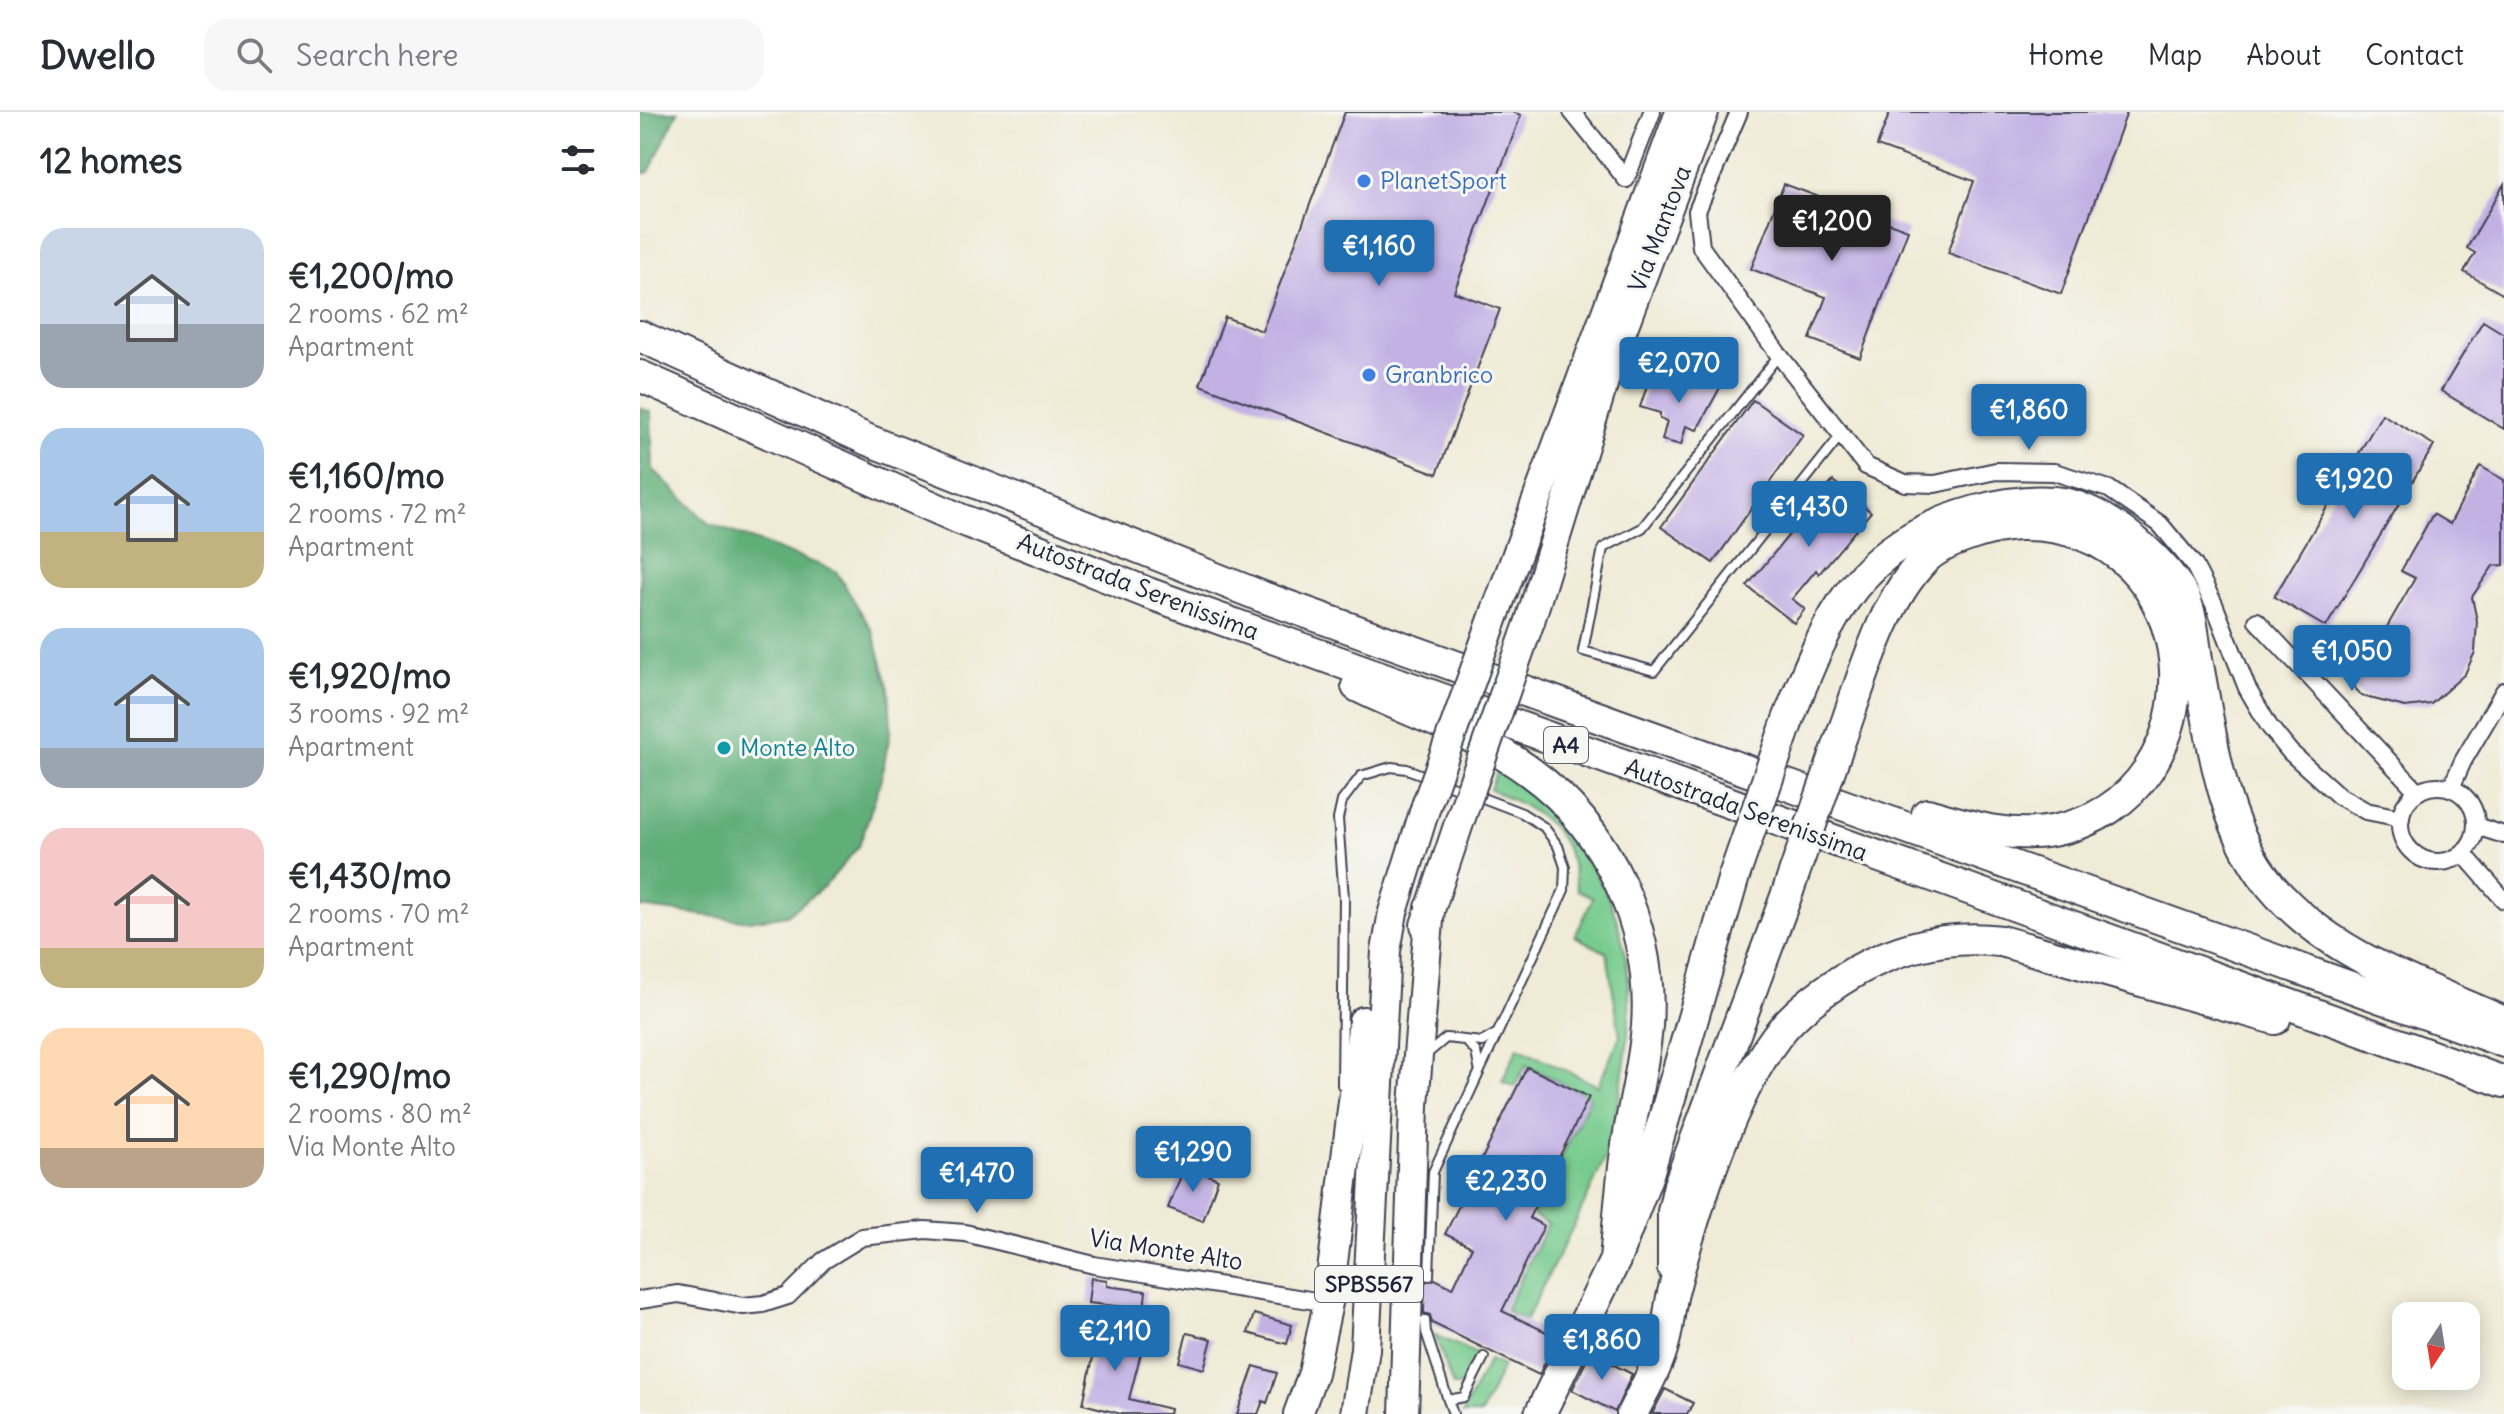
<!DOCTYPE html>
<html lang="en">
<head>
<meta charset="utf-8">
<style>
	:root { --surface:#fff; --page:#f7f7f7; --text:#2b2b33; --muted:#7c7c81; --line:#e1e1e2; --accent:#1f6fb2 }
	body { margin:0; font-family:Delius,sans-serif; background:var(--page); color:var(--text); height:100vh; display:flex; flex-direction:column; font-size:30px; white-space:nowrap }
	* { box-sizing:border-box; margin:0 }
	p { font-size:26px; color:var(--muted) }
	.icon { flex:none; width:44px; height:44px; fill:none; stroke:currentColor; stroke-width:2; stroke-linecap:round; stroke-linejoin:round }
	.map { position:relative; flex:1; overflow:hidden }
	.details { display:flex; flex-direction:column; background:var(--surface); width:640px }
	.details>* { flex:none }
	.needle { width:52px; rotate:192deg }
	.tools { position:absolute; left:1752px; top:1190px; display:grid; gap:16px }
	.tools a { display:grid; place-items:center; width:88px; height:88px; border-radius:16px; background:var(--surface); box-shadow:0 4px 20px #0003; font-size:40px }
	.price { position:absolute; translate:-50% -68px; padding:0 18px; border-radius:8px; background:var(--accent); color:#fff; font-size:26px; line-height:52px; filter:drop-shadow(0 2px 4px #0008) }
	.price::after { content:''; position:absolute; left:50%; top:48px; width:24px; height:18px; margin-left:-12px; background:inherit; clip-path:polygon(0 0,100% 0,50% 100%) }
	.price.on { background:#222; color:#fff }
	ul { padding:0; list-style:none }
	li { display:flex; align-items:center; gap:24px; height:200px; padding:0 40px }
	li span { display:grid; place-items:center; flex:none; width:224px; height:160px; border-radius:24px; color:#555 }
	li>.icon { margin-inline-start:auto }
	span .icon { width:96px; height:96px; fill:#fffc; stroke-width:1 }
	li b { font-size:34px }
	h2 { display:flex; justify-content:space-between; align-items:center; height:96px; padding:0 40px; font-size:34px }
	header { display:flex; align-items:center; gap:48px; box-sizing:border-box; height:112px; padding:0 40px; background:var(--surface); border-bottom:2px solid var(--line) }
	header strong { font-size:38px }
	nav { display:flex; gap:44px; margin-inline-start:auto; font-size:28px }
	.search { width:560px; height:72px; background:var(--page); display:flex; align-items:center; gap:20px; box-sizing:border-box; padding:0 28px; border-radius:24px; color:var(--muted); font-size:30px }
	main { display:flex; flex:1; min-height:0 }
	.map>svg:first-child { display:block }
</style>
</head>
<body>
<header>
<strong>Dwello</strong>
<div class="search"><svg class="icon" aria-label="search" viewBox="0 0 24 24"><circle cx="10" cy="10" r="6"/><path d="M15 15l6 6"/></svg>Search here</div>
<nav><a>Home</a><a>Map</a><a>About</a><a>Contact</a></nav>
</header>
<main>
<section class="details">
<h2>12 homes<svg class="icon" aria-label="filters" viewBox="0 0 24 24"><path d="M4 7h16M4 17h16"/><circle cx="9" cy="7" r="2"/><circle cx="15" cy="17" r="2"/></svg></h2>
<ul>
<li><span style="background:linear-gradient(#c9d6e8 60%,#9aa5b1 0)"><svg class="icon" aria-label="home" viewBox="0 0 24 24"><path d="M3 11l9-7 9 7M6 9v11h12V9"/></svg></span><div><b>€1,200/mo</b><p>2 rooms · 62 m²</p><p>Apartment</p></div></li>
<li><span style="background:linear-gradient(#a9c7e8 65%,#c2b280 0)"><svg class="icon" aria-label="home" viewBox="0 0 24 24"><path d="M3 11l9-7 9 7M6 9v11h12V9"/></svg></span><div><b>€1,160/mo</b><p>2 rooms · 72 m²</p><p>Apartment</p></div></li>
<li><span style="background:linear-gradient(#a9c7e8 75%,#9aa5b1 0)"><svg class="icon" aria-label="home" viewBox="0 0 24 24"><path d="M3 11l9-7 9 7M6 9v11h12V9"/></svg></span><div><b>€1,920/mo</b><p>3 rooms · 92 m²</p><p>Apartment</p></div></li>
<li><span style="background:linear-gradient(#f6c9c9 75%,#c2b280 0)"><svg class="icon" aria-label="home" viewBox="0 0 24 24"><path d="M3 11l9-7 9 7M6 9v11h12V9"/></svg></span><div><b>€1,430/mo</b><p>2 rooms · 70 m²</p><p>Apartment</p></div></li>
<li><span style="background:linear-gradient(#ffd9b3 75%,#b9a48a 0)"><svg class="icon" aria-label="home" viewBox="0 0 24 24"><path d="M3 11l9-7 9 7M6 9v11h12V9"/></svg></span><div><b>€1,290/mo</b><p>2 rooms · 80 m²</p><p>Via Monte Alto</p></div></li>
</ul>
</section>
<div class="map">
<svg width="1864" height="1302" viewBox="0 0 1864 1302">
	<rect width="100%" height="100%" fill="#f6f6f2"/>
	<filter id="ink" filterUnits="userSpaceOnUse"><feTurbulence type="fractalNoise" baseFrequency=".0125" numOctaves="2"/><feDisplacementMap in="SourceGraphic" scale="16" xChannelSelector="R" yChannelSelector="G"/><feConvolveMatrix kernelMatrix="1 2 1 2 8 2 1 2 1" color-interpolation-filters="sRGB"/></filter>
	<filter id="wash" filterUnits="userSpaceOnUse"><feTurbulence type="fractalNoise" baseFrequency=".006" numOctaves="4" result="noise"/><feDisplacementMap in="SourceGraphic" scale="32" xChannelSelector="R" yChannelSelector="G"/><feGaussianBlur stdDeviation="1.8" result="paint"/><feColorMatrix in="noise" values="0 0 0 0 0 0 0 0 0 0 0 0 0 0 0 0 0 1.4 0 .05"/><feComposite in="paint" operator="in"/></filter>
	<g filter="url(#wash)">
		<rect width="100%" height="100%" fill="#efebd6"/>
		<!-- green -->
		<g fill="#77cb8e" stroke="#4c7664" stroke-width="2">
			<path d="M859,654C966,739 1008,829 982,967C977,995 973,1024 963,1050C941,1104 911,1156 886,1208L865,1198L908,1112L893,1104L950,986L886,953L874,975L862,969L878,935L958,974L980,924L967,841L935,824L953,786L937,778C931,717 902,701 850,677Z"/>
			<path d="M795,1223L839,1243L822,1274H813Z"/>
			<path d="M849,1248L863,1254L841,1302H822Z"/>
		</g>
		<!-- forest -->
		<g fill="#61af79" stroke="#42685a" stroke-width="2">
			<path d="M0,0H38L9,60L0,62Z"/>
			<path d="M0,296L11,300L13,357L68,411L196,459L233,520L249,577L251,617L240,671L219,734L185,774L147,803L110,809L0,795Z"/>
		</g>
		<g id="blocks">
			<!-- building -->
			<g fill="#c3b1e4">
				<path d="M705,0H872L881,3L814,180L860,197L797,362L560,273L585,205L622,219Z"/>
				<path d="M1250,0H1487L1421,182L1308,141L1334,69L1237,34Z"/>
				<path d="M1144,72L1268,118L1220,246L1170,227L1186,185L1111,157Z"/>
				<path d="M1864,72V183L1824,160L1835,141L1827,136Z"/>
				<path d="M1843,209L1864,222V317L1801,279Z"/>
				<path d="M1011,262L1049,274L1083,270L1057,318L1046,314L1041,333L1022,328L1027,309L1020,307V301L1000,295Z"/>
				<path d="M1113,288L1163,323L1073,451L1021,415Z"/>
				<path d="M1742,302L1794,333L1686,515L1634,485Z"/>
				<path d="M1840,354L1864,368V453L1853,454L1832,485L1837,509L1835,540L1825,562L1791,592L1765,595L1722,584L1701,561L1709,547L1724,555L1775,466L1761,459L1793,402L1810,412Z"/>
				<path d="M1193,369L1231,400L1179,462L1176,458L1152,487L1165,497L1154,511L1107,474Z"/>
				<path d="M887,955L949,985L889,1106L904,1114L862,1199L917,1225L899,1263L792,1211L790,1203L784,1201L785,1170L795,1167L813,1176L832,1135L805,1122Z"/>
				<path d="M545,1054L578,1067L563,1109L528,1096Z"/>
				<path d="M451,1166L467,1168V1174L506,1179L504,1197L448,1191Z"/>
				<path d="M614,1202L652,1213L647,1232L608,1221Z"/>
				<path d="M444,1214L504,1229L489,1287L530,1297L529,1302H481L443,1292L455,1236L440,1232Z"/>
				<path d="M547,1221L572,1227L564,1257L539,1250Z"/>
				<path d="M950,1241L992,1262L975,1300L932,1278Z"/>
				<path d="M614,1254L637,1261L627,1291L623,1289L618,1302H597Z"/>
				<path d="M1025,1277L1053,1291L1047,1302H1012Z"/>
			</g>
		</g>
	</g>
	<g filter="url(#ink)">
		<use href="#blocks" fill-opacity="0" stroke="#414052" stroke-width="2"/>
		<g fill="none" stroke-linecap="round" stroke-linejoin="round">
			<!-- service casing -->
			<g stroke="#414052" stroke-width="12">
				<g id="service">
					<path d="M1139,243L1002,416L963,436L943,539L1014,559L1201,323"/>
					<path d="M827,930L836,940L839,956"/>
					<path d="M787,942L806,926L842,930L856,922"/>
					<path d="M702,973L704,786L698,707L702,689L721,664L751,655L767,657L882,701L904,715L918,734L925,755L924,778L793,1060L789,1164"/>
					<path d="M785,1208L786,1220L808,1288L824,1285L844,1245"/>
					<path d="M808,1288L813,1302"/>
				</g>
			</g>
			<!-- minor casing -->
			<g stroke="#414052" stroke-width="20">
				<g id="minor">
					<path d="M932,0L986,67"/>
					<path d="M1099,0L1057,99L1061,135L1139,243L1226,354L1265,371L1295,372L1356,359L1414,360L1469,377L1520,412L1554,453L1574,492L1607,576L1629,614L1650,640L1699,684L1726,699L1761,706"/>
					<path d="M986,67L1012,0"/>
					<path d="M1617,509L1778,680"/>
					<circle cx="1798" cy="712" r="38"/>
					<path d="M1811,676L1823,649L1864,579"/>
					<path d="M1836,714L1864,723"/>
					<path d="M1823,741L1864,788"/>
					<path d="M0,1188L38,1182L103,1194L123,1192L148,1184L183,1149L222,1125L285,1118L325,1121L454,1153L688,1191"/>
				</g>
			</g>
			<!-- trunk casing -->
			<g stroke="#414052" stroke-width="32">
				<g id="trunk">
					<path d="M856,499L1040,0"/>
					<path d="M890,509L969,253L1064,0"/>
					<path d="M785,813L820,708"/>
					<path d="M658,1302L673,1261L688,1191L723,909"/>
					<path d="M715,1302L725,1237L746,839L753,800L786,694"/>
					<path d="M764,1302L774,993L790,796"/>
				</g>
			</g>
			<!-- motorway casing -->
			<g stroke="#414052" stroke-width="34">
				<g id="motorway">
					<path d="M0,224L228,328L623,485L1864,930"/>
					<path d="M0,264L320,407L508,481L1864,970"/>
					<path d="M717,574C773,602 839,622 890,660C968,716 1014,818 1007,914C1004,952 994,990 988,1027C981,1067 979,1108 975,1148"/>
					<path d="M1148,608C1189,502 1218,432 1336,399C1361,392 1387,388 1414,390C1459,393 1521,444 1543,483C1553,502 1554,532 1558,553C1573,630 1580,712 1631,774C1689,844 1784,874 1864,910"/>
					<path d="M1202,623C1223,566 1241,493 1284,448C1302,429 1353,414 1379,413C1574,409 1588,687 1412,719C1369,727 1327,713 1287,702"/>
					<path d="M1033,1156V1100L1039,1073L1148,779"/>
					<path d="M900,1302L975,1148L1008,1062L1094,764"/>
					<path d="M992,1302C1003,1279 1018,1255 1024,1230C1029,1213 1029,1194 1034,1177C1054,1100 1093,975 1144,915C1164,893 1190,874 1216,859C1261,834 1310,823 1361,829L1635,907"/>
				</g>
			</g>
			<!-- service -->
			<use href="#service" stroke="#fff" stroke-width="8"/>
			<!-- minor -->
			<use href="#minor" stroke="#fff" stroke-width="16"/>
			<!-- trunk -->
			<use href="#trunk" stroke="#fff" stroke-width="28"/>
			<!-- motorway -->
			<use href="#motorway" stroke="#fff" stroke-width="30"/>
			<!-- trunk-bridge casing -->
			<g stroke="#414052" stroke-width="32" stroke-linecap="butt">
				<g id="trunk-bridge">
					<path d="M786,694L856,499"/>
					<path d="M820,708L890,509"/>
				</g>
			</g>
			<!-- motorway-bridge casing -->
			<g stroke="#414052" stroke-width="34" stroke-linecap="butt">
				<g id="motorway-bridge">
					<path d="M1094,764L1148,608"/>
					<path d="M1148,779L1202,623"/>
				</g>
			</g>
			<!-- trunk-bridge -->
			<use href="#trunk-bridge" stroke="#fff" stroke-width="28"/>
			<!-- motorway-bridge -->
			<use href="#motorway-bridge" stroke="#fff" stroke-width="30"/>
		</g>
	</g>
	<!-- markers -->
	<g fill="#3f7fe0" stroke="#f6f6f2" stroke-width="3">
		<circle cx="724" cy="69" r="8"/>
		<circle cx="729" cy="263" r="8"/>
	</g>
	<circle fill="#0f9aa8" stroke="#f6f6f2" stroke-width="3" cx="84" cy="636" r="8"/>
	<g text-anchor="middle" stroke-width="6" stroke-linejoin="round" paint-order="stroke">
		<!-- shield labels -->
		<g fill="#f6f6f2" stroke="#626272" stroke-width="2">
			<rect x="904" y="615" width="44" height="36" rx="6"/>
			<rect x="675" y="1154" width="108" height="36" rx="6"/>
		</g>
		<g font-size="22" font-weight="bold" fill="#22223b">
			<text x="926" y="641">A4</text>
			<text x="729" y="1180">SPBS567</text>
		</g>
		<!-- shop labels -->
		<g font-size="24" fill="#366cbe" stroke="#f6f6f2" text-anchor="start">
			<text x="740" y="77">PlanetSport</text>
			<text x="745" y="271">Granbrico</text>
		</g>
		<!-- street labels -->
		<g font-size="24" fill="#22223b" stroke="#f6f6f2">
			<text transform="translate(1020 117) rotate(-69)" y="8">Via Mantova</text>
			<text transform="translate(498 475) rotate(21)" y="8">Autostrada Serenissima</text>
			<text transform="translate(1106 698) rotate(20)" y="8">Autostrada Serenissima</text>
			<text transform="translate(526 1138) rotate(9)" y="8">Via Monte Alto</text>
		</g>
		<!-- culture labels -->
		<g font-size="24" fill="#0d838f" stroke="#f6f6f2" text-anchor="start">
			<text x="100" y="644">Monte Alto</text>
		</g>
	</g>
</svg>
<div class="tools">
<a><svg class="needle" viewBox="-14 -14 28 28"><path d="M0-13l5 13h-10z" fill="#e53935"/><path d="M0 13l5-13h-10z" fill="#7c7c81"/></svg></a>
</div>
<b class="price on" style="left:1192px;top:151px">€1,200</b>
<b class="price" style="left:739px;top:176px">€1,160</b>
<b class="price" style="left:1039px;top:293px">€2,070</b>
<b class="price" style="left:1389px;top:340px">€1,860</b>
<b class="price" style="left:1714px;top:409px">€1,920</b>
<b class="price" style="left:1169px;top:437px">€1,430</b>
<b class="price" style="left:1712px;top:581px">€1,050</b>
<b class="price" style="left:553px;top:1082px">€1,290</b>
<b class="price" style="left:337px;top:1103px">€1,470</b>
<b class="price" style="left:866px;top:1111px">€2,230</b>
<b class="price" style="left:475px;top:1261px">€2,110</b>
<b class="price" style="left:962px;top:1270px">€1,860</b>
</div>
</main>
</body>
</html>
